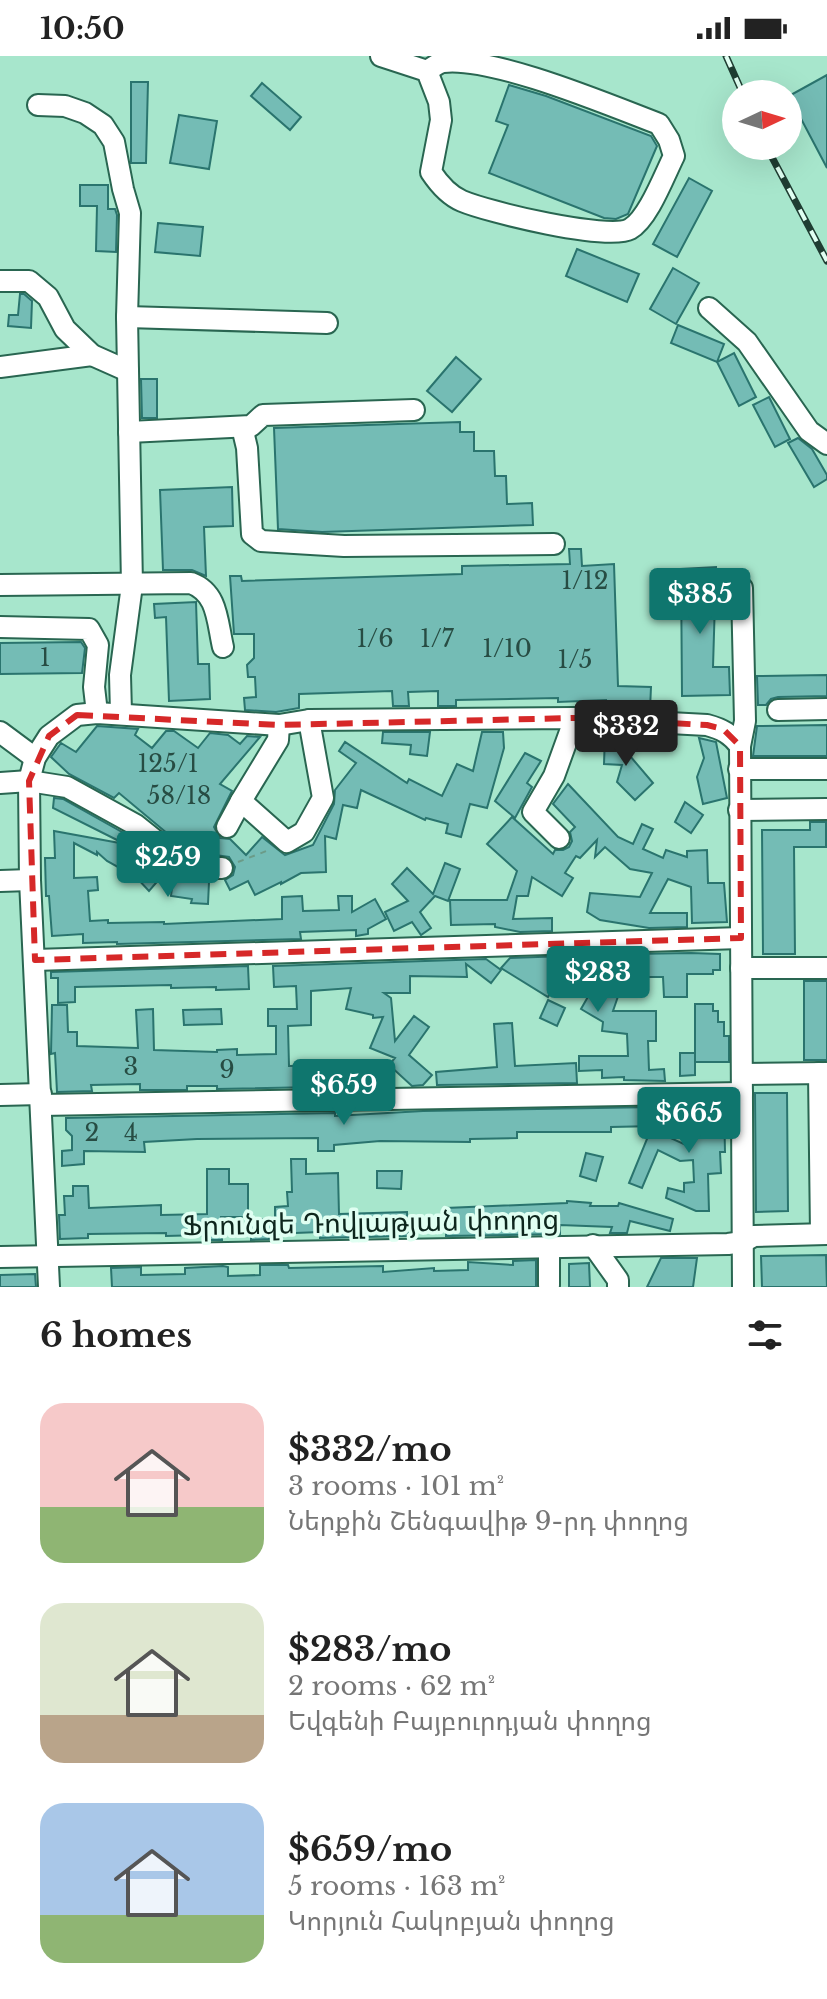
<!DOCTYPE html>
<html lang="en">
<head>
<meta charset="utf-8">
<style>
	:root { --surface:#fff; --page:#f6f6f6; --text:#222; --muted:#767676; --accent:#0f766e }
	body { margin:0; font-family:"Libre Baskerville","Noto Sans Armenian",serif; background:var(--page); color:var(--text); height:100vh; display:flex; flex-direction:column; font-size:30px; white-space:nowrap }
	* { box-sizing:border-box; margin:0 }
	p { font-size:26px; color:var(--muted) }
	.icon { flex:none; width:44px; height:44px; fill:none; stroke:currentColor; stroke-width:2; stroke-linecap:round; stroke-linejoin:round }
	.map { position:relative; height:1231px; overflow:hidden }
	.details { display:flex; flex-direction:column; background:var(--surface); flex:1 }
	.details>* { flex:none }
	.needle { width:52px; rotate:86deg }
	.fabs { position:absolute; left:722px; top:24px; display:grid; gap:16px }
	.fabs a { display:grid; place-items:center; width:80px; height:80px; border-radius:50%; background:var(--surface); box-shadow:0 8px 32px #0002; font-size:40px }
	.price { position:absolute; translate:-50% -68px; padding:0 18px; border-radius:8px; background:var(--accent); color:#fff; font-size:26px; line-height:52px; filter:drop-shadow(0 2px 4px #0008) }
	.price::after { content:''; position:absolute; left:50%; top:48px; width:24px; height:18px; margin-left:-12px; background:inherit; clip-path:polygon(0 0,100% 0,50% 100%) }
	.price.active { background:#222; color:#fff }
	ul { padding:0; list-style:none }
	li { display:flex; align-items:center; gap:24px; height:200px; padding:0 40px }
	li span { display:grid; place-items:center; flex:none; width:224px; height:160px; border-radius:24px; color:#555 }
	li>.icon { margin-inline-start:auto }
	span .icon { width:96px; height:96px; fill:#fffc; stroke-width:1 }
	li b { font-size:34px }
	h2 { display:flex; justify-content:space-between; align-items:center; height:96px; padding:0 40px; font-size:34px }
	.status { display:flex; justify-content:space-between; align-items:center; height:56px; padding:0 40px; background:var(--surface); direction:ltr }
	.status svg { height:22px; fill:currentColor }
	.map>svg:first-child { display:block }
</style>
</head>
<body>
<div class="status"><b>10:50</b><svg viewBox="0 0 49 12"><path d="M0 12V9h3v3zM5 12V6h3v6zM10 12V3h3v9zM15 12V0h3v12zM26 1h20v11H26zM47 4h2v5h-2z"/></svg></div>
<div class="map">
<svg width="827" height="1231" viewBox="0 0 827 1231">
	<rect width="100%" height="100%" fill="#a7e6cc"/>
	<!-- building -->
	<g fill="#74bcb5" stroke="#2a746e" stroke-width="2">
		<path d="M827,19V112L789,40Z"/>
		<path d="M131,26H148L146,107H131Z"/>
		<path d="M262,27L301,61L290,74L251,40Z"/>
		<path d="M509,29L546,40L651,80L657,90L628,158L616,163L604,162L489,117L508,69L496,65Z"/>
		<path d="M179,59L217,65L209,113L170,107Z"/>
		<path d="M689,122L712,135L677,201L653,188Z"/>
		<path d="M80,129H108V153H115L117,159L116,196L96,195L97,150H80Z"/>
		<path d="M158,167L203,171L200,200L155,196Z"/>
		<path d="M577,193L639,218L627,246L566,220Z"/>
		<path d="M673,212L699,227L676,268L650,253Z"/>
		<path d="M20,238H24L32,245L31,272L8,270L9,259H18Z"/>
		<path d="M678,269L724,288L717,306L671,287Z"/>
		<path d="M734,297L756,341L739,350L717,306Z"/>
		<path d="M456,301L481,323L452,356L427,335Z"/>
		<path d="M141,323H157V362H142Z"/>
		<path d="M769,341L790,383L775,391L753,349Z"/>
		<path d="M460,366V376H474V395H494L495,420H506L507,448L532,447L533,469L322,476L278,473L274,372Z"/>
		<path d="M798,382L812,393L827,419V423L814,431L788,387Z"/>
		<path d="M232,431L233,470L204,471L206,520L192,514H163L160,434Z"/>
		<path d="M569,493H581L582,510L614,508L618,630L651,631L650,653L606,651V644L558,646V642L456,644V650H438V635L408,636L409,650H393L392,635L299,638V652L276,656L245,654L244,642L256,641L255,621H248L247,609L254,602V578H234L230,520H241L242,525L462,518V510L570,508Z"/>
		<path d="M716,511L713,611H729L730,639L682,640L681,513Z"/>
		<path d="M196,546L198,608H209L210,643L169,645L166,561L155,562L154,548Z"/>
		<path d="M81,586L85,592L82,617L0,618V587Z"/>
		<path d="M827,619V640L778,641L771,643L766,649H758L757,620Z"/>
		<path d="M827,669V700H753L757,670Z"/>
		<path d="M97,670L138,673L135,679L152,692L166,675H174L198,692L210,677L228,679L240,688L247,680L260,681L220,728L232,735L214,771L220,782L230,783L246,799L262,781L285,799L313,789L334,748L335,734L356,707L339,695L345,686L407,727L409,723L442,740L457,708L473,715L482,676H503L504,692L487,752L470,748L461,781L446,777L448,768L426,762L425,764L361,734L357,752L343,749L336,783L325,780L326,816L301,817L281,828V826L255,839L248,825L230,834L225,824L233,819L235,811L229,801L215,799L205,790L196,799L192,798L119,737L114,742L69,718L51,701L61,687L76,696Z"/>
		<path d="M383,676H430L427,700L410,698L411,689L382,687Z"/>
		<path d="M605,679H619V687L653,727L635,744L617,726L622,709L604,708Z"/>
		<path d="M699,682L716,686L727,742L703,748L697,721L704,702Z"/>
		<path d="M525,697L541,705L527,727L532,731L515,762L495,745Z"/>
		<path d="M568,728L618,781L633,788L642,768L653,773L643,793L663,802L666,794L687,801V795L707,794L708,827H724L727,866L692,867L691,831L668,823L650,857H687V871L649,872L600,864L587,856L590,837L640,841L652,817L630,813L605,791L595,801L597,784L580,802L576,800L565,817L573,822L562,840L532,821L528,840H517L513,863L552,862V875L520,876L495,871V868L451,869L450,844H507L517,815L487,788L512,761L553,798L555,794H563L569,791L572,785L570,776L575,771L553,748Z"/>
		<path d="M54,742L63,743L129,780L169,812L149,835L136,821L107,805L97,796V799L74,787V822L97,821L98,834L88,835L90,865L108,864V867L164,866V868L282,863V841L302,840L303,855L339,854L338,840H352V856L375,843L386,863L368,873V878L356,880V874L300,876L301,883L117,888V886L83,887V878L52,880L49,840H46L45,802H55L54,775L125,788L53,752Z"/>
		<path d="M685,746L703,759L691,777L675,766Z"/>
		<path d="M810,766H826V791H794L795,898H763L762,774H810Z"/>
		<path d="M445,807L460,813L448,845L435,840L420,856L431,872L421,879L412,866L394,875L385,856L408,845L392,828L407,812L433,838Z"/>
		<path d="M174,816L181,821L179,825L209,826L208,848L191,847L192,843L171,840Z"/>
		<path d="M691,897L720,898V914H713V918H687V941H664L663,921H633L632,898Z"/>
		<path d="M565,900L562,906L597,925L603,926L607,914L625,920L613,955H656V985H648L649,1014L664,1013L665,1025L624,1024V1021L602,1022V1014L579,1015V1000H628L627,978L602,975L603,966L581,953L589,939L558,923L548,941L501,912L510,902Z"/>
		<path d="M486,903L501,914L491,927L466,908L467,921L410,920V937H384L391,942L395,985L414,960L429,971L409,999L432,1019L423,1029L412,1030L389,1009L395,1002L370,992L383,961L373,962V959L346,953L351,932L311,935V969L288,970L289,1010L336,1009V1004H367V1030L217,1033V1030H187V1034H140V1028L91,1029L92,1035L57,1036L55,997L51,998L52,949H67L68,976H77V990L138,992L136,954L153,953L154,994L217,996V994L237,993V999L276,998V970H268V953H297L296,930L274,931L273,910Z"/>
		<path d="M248,910L249,933L216,934V931L171,932V929L75,931V946L58,947V922H51V916Z"/>
		<rect x="804" y="925" width="23" height="79"/>
		<path d="M548,944L565,952L557,970L540,962Z"/>
		<path d="M695,948H713V955H718V966H724V980H729V1006H695Z"/>
		<path d="M221,953L222,968L184,969L183,954Z"/>
		<path d="M512,967L515,1010L576,1007L577,1027L437,1029L436,1016L497,1011L494,968Z"/>
		<path d="M680,997H695V1019L680,1020Z"/>
		<path d="M755,1037H787L788,1155L756,1156Z"/>
		<path d="M724,1050L725,1096H720L721,1117L708,1118L709,1155H696L666,1142L668,1132L684,1136V1127L694,1126L693,1104L680,1105L658,1094L642,1132L629,1127L651,1073L688,1090L687,1051Z"/>
		<path d="M656,1051V1070L611,1071V1076H517V1082L470,1083V1086L380,1085L334,1089V1095H318V1082L197,1083L144,1086L145,1096L84,1095V1108L62,1110V1095L72,1094V1080L66,1074V1062L335,1057V1060L423,1055Z"/>
		<path d="M586,1097L603,1101L596,1125L580,1120Z"/>
		<path d="M291,1103H306V1118L338,1117L339,1158L407,1156L408,1180L320,1182V1176L269,1178V1183L251,1184V1164L275,1163V1151L288,1150L287,1136H292Z"/>
		<path d="M207,1113H229V1128H248V1161H221L222,1184H203V1179L166,1180V1177L88,1178V1182L60,1183L59,1159H65L64,1140H73V1130H88L89,1152L161,1149V1159L207,1158Z"/>
		<path d="M377,1115H402L401,1133L377,1132Z"/>
		<path d="M567,1145L591,1147L590,1150H618L619,1147L673,1163L670,1175L630,1165L627,1177H610L612,1171L560,1169V1178L446,1180V1152L567,1147Z"/>
		<path d="M826,1199L827,1231H762L761,1200Z"/>
		<path d="M661,1202H697L693,1231H647Z"/>
		<path d="M536,1204V1231H112L111,1212L141,1211V1219L185,1218V1212L223,1210L228,1211V1220L260,1219V1209H288L289,1212L383,1210V1216L434,1212V1215L468,1214V1206L513,1209V1205Z"/>
		<path d="M589,1207L590,1231H569V1208Z"/>
		<path d="M35,1218L36,1231H0V1219Z"/>
	</g>
	<g fill="none" stroke-linecap="round" stroke-linejoin="round">
		<!-- minor casing -->
		<g stroke="#296651" stroke-width="24">
			<g id="minor">
				<path d="M381,0L427,15C432,12 438,7 443,6C493,0 609,49 659,68L669,84L674,100C664,120 648,163 630,173C608,185 488,156 462,145C448,139 439,128 431,116L441,64L439,46L427,15"/>
				<path d="M38,49L65,50L85,57L103,69L114,86L123,133L130,157L127,261L132,529L120,619L121,657"/>
				<path d="M0,225H29L48,241L65,273L92,299L128,315"/>
				<path d="M709,252L747,286L809,375L827,388"/>
				<path d="M127,261L327,267"/>
				<path d="M0,311L92,299"/>
				<path d="M242,371L247,392L252,478L261,485L344,490L554,488"/>
				<path d="M129,376L251,370L263,359L414,354"/>
				<path d="M0,529L191,527C218,537 217,565 223,591"/>
				<path d="M0,571L89,573L98,589L94,631L97,657"/>
				<path d="M778,654L827,653"/>
				<path d="M279,669L278,684L241,745L287,786L304,776L323,742L309,664"/>
				<path d="M0,676L35,702"/>
				<path d="M740,690L745,665L742,532"/>
				<path d="M739,713H827"/>
				<path d="M0,727L29,725L67,731L136,769L186,809L194,812H222"/>
				<path d="M739,754L827,753"/>
				<path d="M227,771L241,745"/>
				<path d="M559,782L533,756L554,720L575,662"/>
				<path d="M0,825L30,824"/>
				<path d="M35,904L741,882"/>
				<path d="M741,912H827"/>
				<path d="M819,1017L821,1178"/>
				<path d="M742,1018L827,1017"/>
				<path d="M0,1039L41,1038"/>
				<path d="M41,1049L742,1037"/>
				<path d="M593,1189L618,1224V1231"/>
				<path d="M0,1201L728,1188L743,1186L754,1180L827,1178"/>
				<path d="M549,1229V1190"/>
				<path d="M49,1231L30,824L29,725L35,702L49,680L77,659L97,657L279,669L309,664L575,662L707,669C722,673 731,678 740,690L743,1231"/>
			</g>
		</g>
		<!-- path -->
		<path stroke="#6b9b88" stroke-width="2" stroke-dasharray="6 6" stroke-linecap="butt" d="M238,806L269,794"/>
		<!-- minor -->
		<use href="#minor" stroke="#fff" stroke-width="20"/>
		<!-- rail casing -->
		<g stroke="#1f3d32" stroke-width="7">
			<g id="rail">
				<path d="M726,0L743,38"/>
				<path d="M766,90L827,205"/>
			</g>
		</g>
		<!-- rail -->
		<use href="#rail" stroke="#e0fff2" stroke-width="4" stroke-dasharray="12" stroke-linecap="butt"/>
	</g>
	<!-- marked area -->
	<path fill="none" stroke="#d62828" stroke-width="6" stroke-dasharray="16 10" stroke-linejoin="round" d="M77,659L279,669L575,662L707,669L723,673L740,690L741,882L35,904L29,725L49,680Z"/>
	<g text-anchor="middle" stroke-width="7" stroke-linejoin="round" paint-order="stroke">
		<!-- number labels -->
		<g font-size="24" fill="#274c43">
			<text x="585" y="533">1/12</text>
			<text x="375" y="591">1/6</text>
			<text x="437" y="591">1/7</text>
			<text x="507" y="601">1/10</text>
			<text x="45" y="610">1</text>
			<text x="575" y="612">1/5</text>
			<text x="168" y="716">125/1</text>
			<text x="179" y="748">58/18</text>
			<text x="131" y="1019">3</text>
			<text x="227" y="1022">9</text>
			<text x="92" y="1085">2</text>
			<text x="131" y="1085">4</text>
		</g>
		<!-- street labels -->
		<g font-size="28" fill="#0d261d" stroke="#e0fff2">
			<text transform="translate(371 1166) rotate(-1)" y="10">Ֆրունզե Դովլաթյան փողոց</text>
		</g>
	</g>
</svg>
<div class="fabs">
<a><svg class="needle" viewBox="-14 -14 28 28"><path d="M0-13l5 13h-10z" fill="#e53935"/><path d="M0 13l5-13h-10z" fill="#767676"/></svg></a>
</div>
<b class="price" style="left:700px;top:580px">$385</b>
<b class="price active" style="left:626px;top:712px">$332</b>
<b class="price" style="left:168px;top:843px">$259</b>
<b class="price" style="left:598px;top:958px">$283</b>
<b class="price" style="left:344px;top:1071px">$659</b>
<b class="price" style="left:689px;top:1099px">$665</b>
</div>
<section class="details">
<h2>6 homes<svg class="icon" aria-label="filters" viewBox="0 0 24 24"><path d="M4 7h16M4 17h16"/><circle cx="9" cy="7" r="2"/><circle cx="15" cy="17" r="2"/></svg></h2>
<ul>
<li><span style="background:linear-gradient(#f6c9c9 65%,#8fb573 0)"><svg class="icon" aria-label="home" viewBox="0 0 24 24"><path d="M3 11l9-7 9 7M6 9v11h12V9"/></svg></span><div><b>$332/mo</b><p>3 rooms · 101 m²</p><p>Ներքին Շենգավիթ 9-րդ փողոց</p></div></li>
<li><span style="background:linear-gradient(#dfe7d0 70%,#b9a48a 0)"><svg class="icon" aria-label="home" viewBox="0 0 24 24"><path d="M3 11l9-7 9 7M6 9v11h12V9"/></svg></span><div><b>$283/mo</b><p>2 rooms · 62 m²</p><p>Եվգենի Բայբուրդյան փողոց</p></div></li>
<li><span style="background:linear-gradient(#a9c7e8 70%,#8fb573 0)"><svg class="icon" aria-label="home" viewBox="0 0 24 24"><path d="M3 11l9-7 9 7M6 9v11h12V9"/></svg></span><div><b>$659/mo</b><p>5 rooms · 163 m²</p><p>Կորյուն Հակոբյան փողոց</p></div></li>
</ul>
</section>
</body>
</html>
